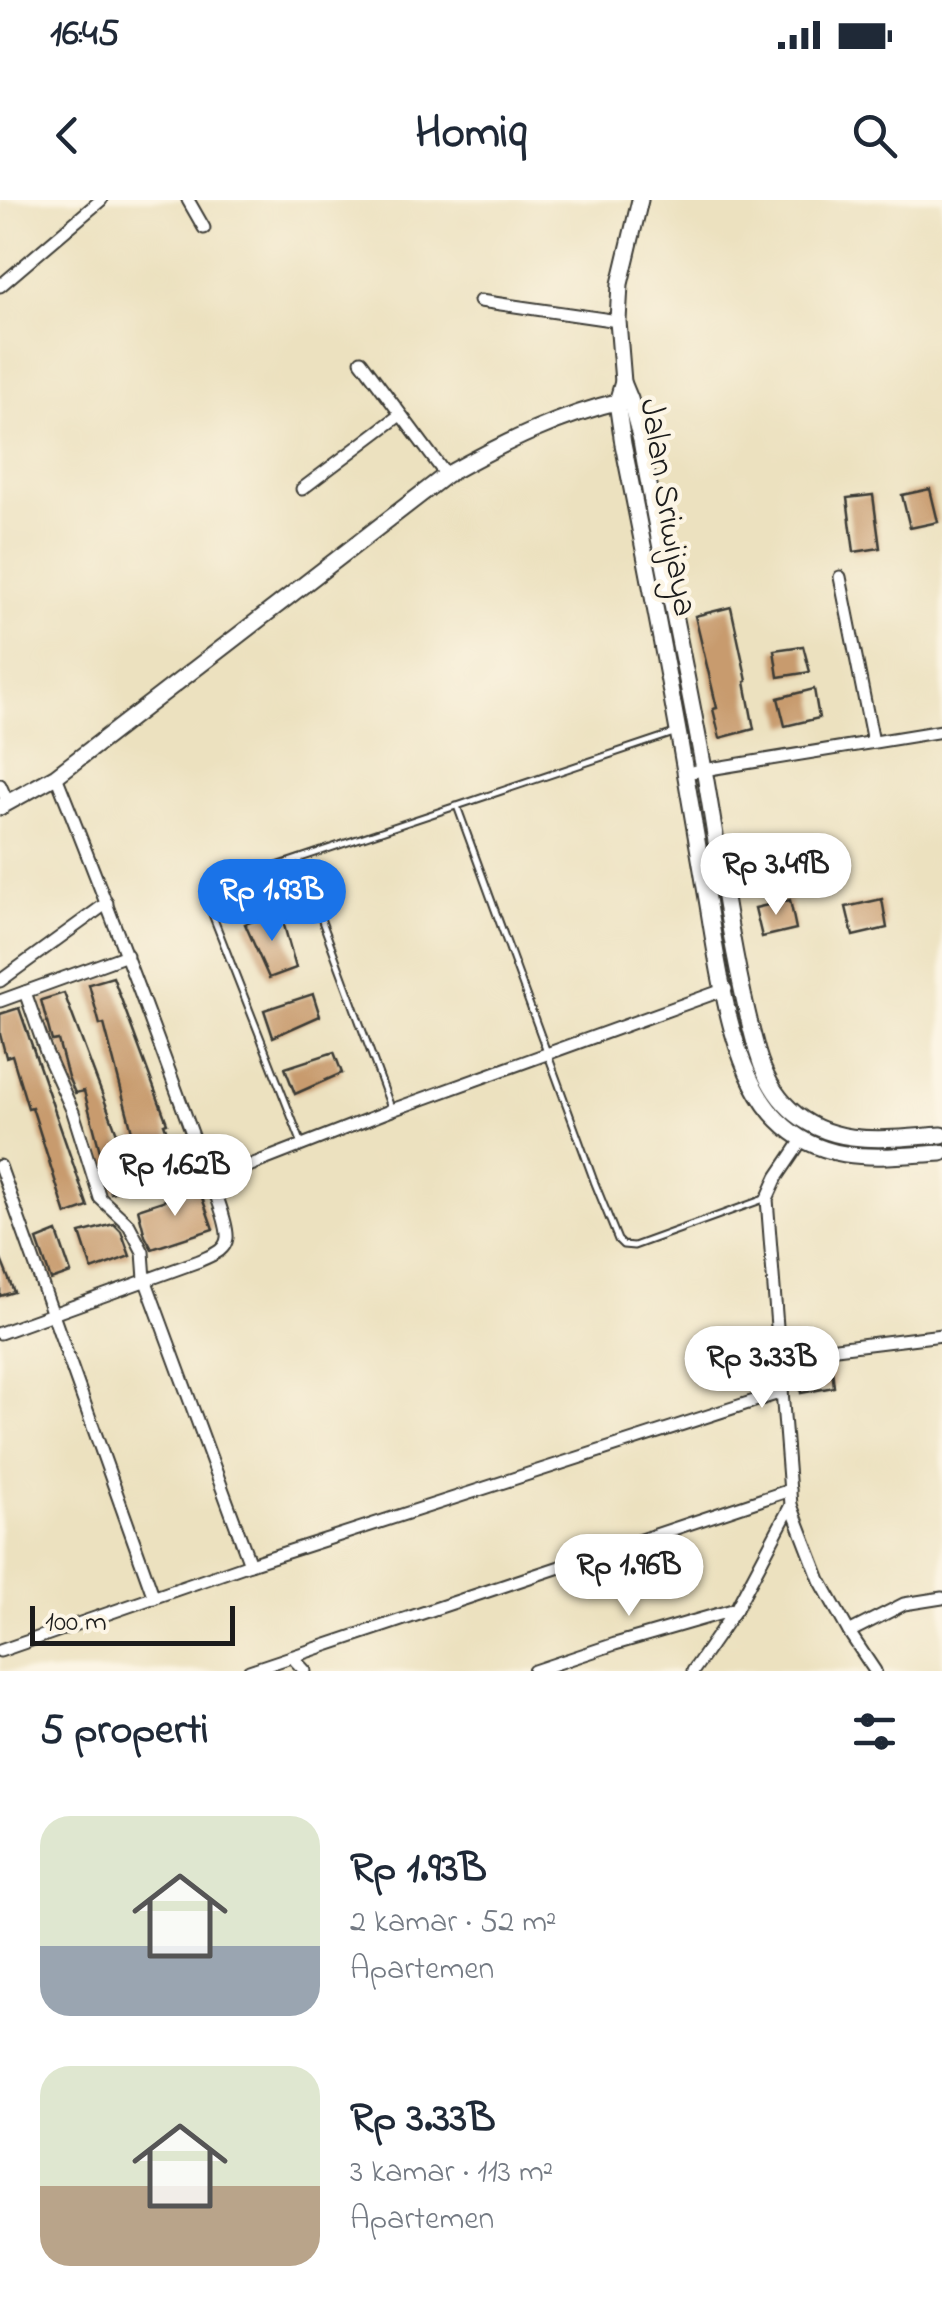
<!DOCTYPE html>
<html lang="id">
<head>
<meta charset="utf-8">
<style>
	:root { --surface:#fff; --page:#f6f6f7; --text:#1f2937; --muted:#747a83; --accent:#1a73e8 }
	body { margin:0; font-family:"Indie Flower",sans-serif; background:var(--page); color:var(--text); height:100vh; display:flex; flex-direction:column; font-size:38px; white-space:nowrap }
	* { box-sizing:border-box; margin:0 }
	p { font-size:32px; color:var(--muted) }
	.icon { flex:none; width:55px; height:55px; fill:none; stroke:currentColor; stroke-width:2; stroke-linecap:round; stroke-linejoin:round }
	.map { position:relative; height:1471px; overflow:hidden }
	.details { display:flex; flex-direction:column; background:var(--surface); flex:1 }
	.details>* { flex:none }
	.scale { position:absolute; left:30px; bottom:25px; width:205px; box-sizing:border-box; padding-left:10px; border:5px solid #1c1c1c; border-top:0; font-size:28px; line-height:35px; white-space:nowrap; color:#1c1c1c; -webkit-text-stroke:8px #fcf5e5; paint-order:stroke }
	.price { position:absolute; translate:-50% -85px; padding:0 22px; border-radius:35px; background:#fff; color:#222; font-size:32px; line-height:65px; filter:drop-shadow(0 2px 5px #0008) }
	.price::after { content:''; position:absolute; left:50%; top:60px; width:30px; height:22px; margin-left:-15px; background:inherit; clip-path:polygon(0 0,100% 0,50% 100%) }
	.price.current { background:var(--accent); color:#fff }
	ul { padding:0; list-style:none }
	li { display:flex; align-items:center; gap:30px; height:250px; padding:0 40px }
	li span { display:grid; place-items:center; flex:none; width:280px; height:200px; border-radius:30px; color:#555 }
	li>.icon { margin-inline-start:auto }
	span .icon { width:120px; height:120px; fill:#fffc; stroke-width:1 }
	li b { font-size:42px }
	h2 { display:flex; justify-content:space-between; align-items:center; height:120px; padding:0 40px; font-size:42px }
	.status { display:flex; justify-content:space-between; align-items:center; height:70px; padding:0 50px; background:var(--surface); direction:ltr }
	.status svg { height:28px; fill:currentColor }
	header { display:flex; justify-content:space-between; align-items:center; height:130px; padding:0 40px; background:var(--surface); font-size:45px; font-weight:700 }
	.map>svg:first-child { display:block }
</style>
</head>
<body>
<div class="status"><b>16:45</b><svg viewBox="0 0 49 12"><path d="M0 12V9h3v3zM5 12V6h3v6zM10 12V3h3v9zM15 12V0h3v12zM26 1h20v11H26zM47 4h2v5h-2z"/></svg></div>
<header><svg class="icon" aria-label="back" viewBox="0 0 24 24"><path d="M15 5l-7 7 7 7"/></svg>Homiq<svg class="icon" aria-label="search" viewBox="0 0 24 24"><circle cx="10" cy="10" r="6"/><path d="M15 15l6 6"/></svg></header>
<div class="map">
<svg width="942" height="1471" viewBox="0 0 942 1471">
	<rect width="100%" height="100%" fill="#fcf5e5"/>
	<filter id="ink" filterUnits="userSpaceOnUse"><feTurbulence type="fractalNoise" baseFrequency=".01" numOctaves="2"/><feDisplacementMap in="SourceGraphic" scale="20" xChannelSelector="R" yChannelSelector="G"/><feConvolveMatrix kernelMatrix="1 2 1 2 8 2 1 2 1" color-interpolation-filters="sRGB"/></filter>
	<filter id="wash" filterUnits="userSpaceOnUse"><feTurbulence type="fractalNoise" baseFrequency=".0048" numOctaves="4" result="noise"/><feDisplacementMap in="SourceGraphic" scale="40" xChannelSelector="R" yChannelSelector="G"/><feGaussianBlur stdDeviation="2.25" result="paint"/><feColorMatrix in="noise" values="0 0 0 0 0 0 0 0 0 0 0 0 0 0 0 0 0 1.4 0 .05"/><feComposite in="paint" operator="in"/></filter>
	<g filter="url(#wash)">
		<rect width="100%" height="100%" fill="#ece1bf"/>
		<g id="blocks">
			<!-- building -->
			<g fill="#c89b6e">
				<path d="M930,289L938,322L910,328L902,295Z"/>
				<path d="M873,295L880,348L854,352L847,298Z"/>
				<path d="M731,407L747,481L745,482L754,529L720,538L713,509L717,508L695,416Z"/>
				<path d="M803,446L810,472L778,477L774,450Z"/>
				<path d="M814,489L819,518L785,526L778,498Z"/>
				<path d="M882,699L887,728L853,736L846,707Z"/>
				<path d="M790,700L796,729L762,737L755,708Z"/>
				<path d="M280,711L296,768L269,778L245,724Z"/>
				<path d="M113,777L167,923L164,924L182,973L155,982L154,979L111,993L84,891L75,893L68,877L58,840L52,841L41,800L64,793L122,947L135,943L104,824L100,825L89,784Z"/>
				<path d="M313,794L320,816L273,837L264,810Z"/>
				<path d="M19,808L88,1007L66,1015L32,907L28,908L12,855L6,857L0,834V814Z"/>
				<path d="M334,852L342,873L295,894L285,868Z"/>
				<path d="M199,989L213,1029L152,1049L145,1036L138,1009Z"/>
				<path d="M114,1024L121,1031L130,1056L92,1070L80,1033Z"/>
				<path d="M57,1032L71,1073L51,1080L37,1040Z"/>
				<path d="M0,1057L14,1092L0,1096Z"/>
				<path d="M831,1160L834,1187L801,1193L796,1163Z"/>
			</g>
		</g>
	</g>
	<g filter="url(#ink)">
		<use href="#blocks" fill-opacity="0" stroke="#3b3a34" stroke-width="2.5"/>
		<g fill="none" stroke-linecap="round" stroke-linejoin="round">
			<!-- service casing -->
			<g stroke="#3b3a34" stroke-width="9">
				<g id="service">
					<path d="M674,533L457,606L594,981L618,1040L623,1045L634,1046L764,999"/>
					<path d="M299,659L392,910"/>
					<path d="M302,944L210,709L209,699L214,689L223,684L456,606"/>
				</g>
			</g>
			<!-- minor casing -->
			<g stroke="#3b3a34" stroke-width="15">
				<g id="minor">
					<path d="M188,0L204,28"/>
					<path d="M0,86L101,0"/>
					<path d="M480,101L618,121"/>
					<path d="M361,161L446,275"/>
					<path d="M302,289L400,215"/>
					<path d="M840,377L873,542"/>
					<path d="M685,573L942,531"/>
					<path d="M0,585L8,603"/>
					<path d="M0,781L107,703"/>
					<path d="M25,792L46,852L73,912L100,998L129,1025L143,1052L145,1079L250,1364"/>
					<path d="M0,801L127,755"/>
					<path d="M802,940L777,977L767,999L791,1305L820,1380L849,1432L875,1471"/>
					<path d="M0,966L154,1398"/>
					<path d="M210,981L392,910L726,789"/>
					<path d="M0,1133L199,1061C211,1055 225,1052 227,1038C229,1020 201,957 193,936C149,815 104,695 56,576"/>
					<path d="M779,1155L942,1135"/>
					<path d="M849,1432L904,1404L942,1398"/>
					<path d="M0,1451L250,1364L782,1192"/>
					<path d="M292,1457L305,1471"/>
					<path d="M249,1471L790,1290"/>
					<path d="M534,1471L615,1444L736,1409"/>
					<path d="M693,1471L736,1409L791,1305"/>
				</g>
			</g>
			<!-- secondary casing -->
			<g stroke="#3b3a34" stroke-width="19">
				<g id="secondary">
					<path d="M640,0L620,84L618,121L623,182L630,199L641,240C660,352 685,463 705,575C721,666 732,761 757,851C763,872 774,894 790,909C832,949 890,938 942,935"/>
					<path d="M623,182L617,202L623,244C643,343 662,442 680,542C689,594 698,646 707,699C718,763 730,873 778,920C824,967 882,956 942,953"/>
					<path d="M0,607L56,576L446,275C503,243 560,215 624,200"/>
				</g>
			</g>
			<!-- service -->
			<use href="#service" stroke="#fff" stroke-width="5"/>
			<!-- minor -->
			<use href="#minor" stroke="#fff" stroke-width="11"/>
			<!-- secondary -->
			<use href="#secondary" stroke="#fff" stroke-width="15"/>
		</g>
	</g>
	<g text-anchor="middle" stroke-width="9" stroke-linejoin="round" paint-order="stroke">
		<!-- street labels -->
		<g font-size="35" fill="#1c1c1c" stroke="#fcf5e5">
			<text transform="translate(670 307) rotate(81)" y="12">Jalan Sriwijaya</text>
		</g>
	</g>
</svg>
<div class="scale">100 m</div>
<b class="price" style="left:776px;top:718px">Rp 3.49B</b>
<b class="price current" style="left:272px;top:744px">Rp 1.93B</b>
<b class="price" style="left:175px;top:1019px">Rp 1.62B</b>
<b class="price" style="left:762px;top:1211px">Rp 3.33B</b>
<b class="price" style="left:629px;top:1419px">Rp 1.96B</b>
</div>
<section class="details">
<h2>5 properti<svg class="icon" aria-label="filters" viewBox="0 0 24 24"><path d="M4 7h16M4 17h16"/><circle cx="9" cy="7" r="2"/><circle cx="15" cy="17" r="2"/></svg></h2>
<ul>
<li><span style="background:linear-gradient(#dfe7d0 65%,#9aa5b1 0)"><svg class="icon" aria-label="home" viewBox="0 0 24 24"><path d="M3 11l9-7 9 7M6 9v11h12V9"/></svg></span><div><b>Rp 1.93B</b><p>2 kamar · 52 m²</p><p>Apartemen</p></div></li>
<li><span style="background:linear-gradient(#dfe7d0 60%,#b9a48a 0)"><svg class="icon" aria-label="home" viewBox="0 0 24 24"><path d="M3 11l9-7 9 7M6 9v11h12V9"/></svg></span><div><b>Rp 3.33B</b><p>3 kamar · 113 m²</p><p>Apartemen</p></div></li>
</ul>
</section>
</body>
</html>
